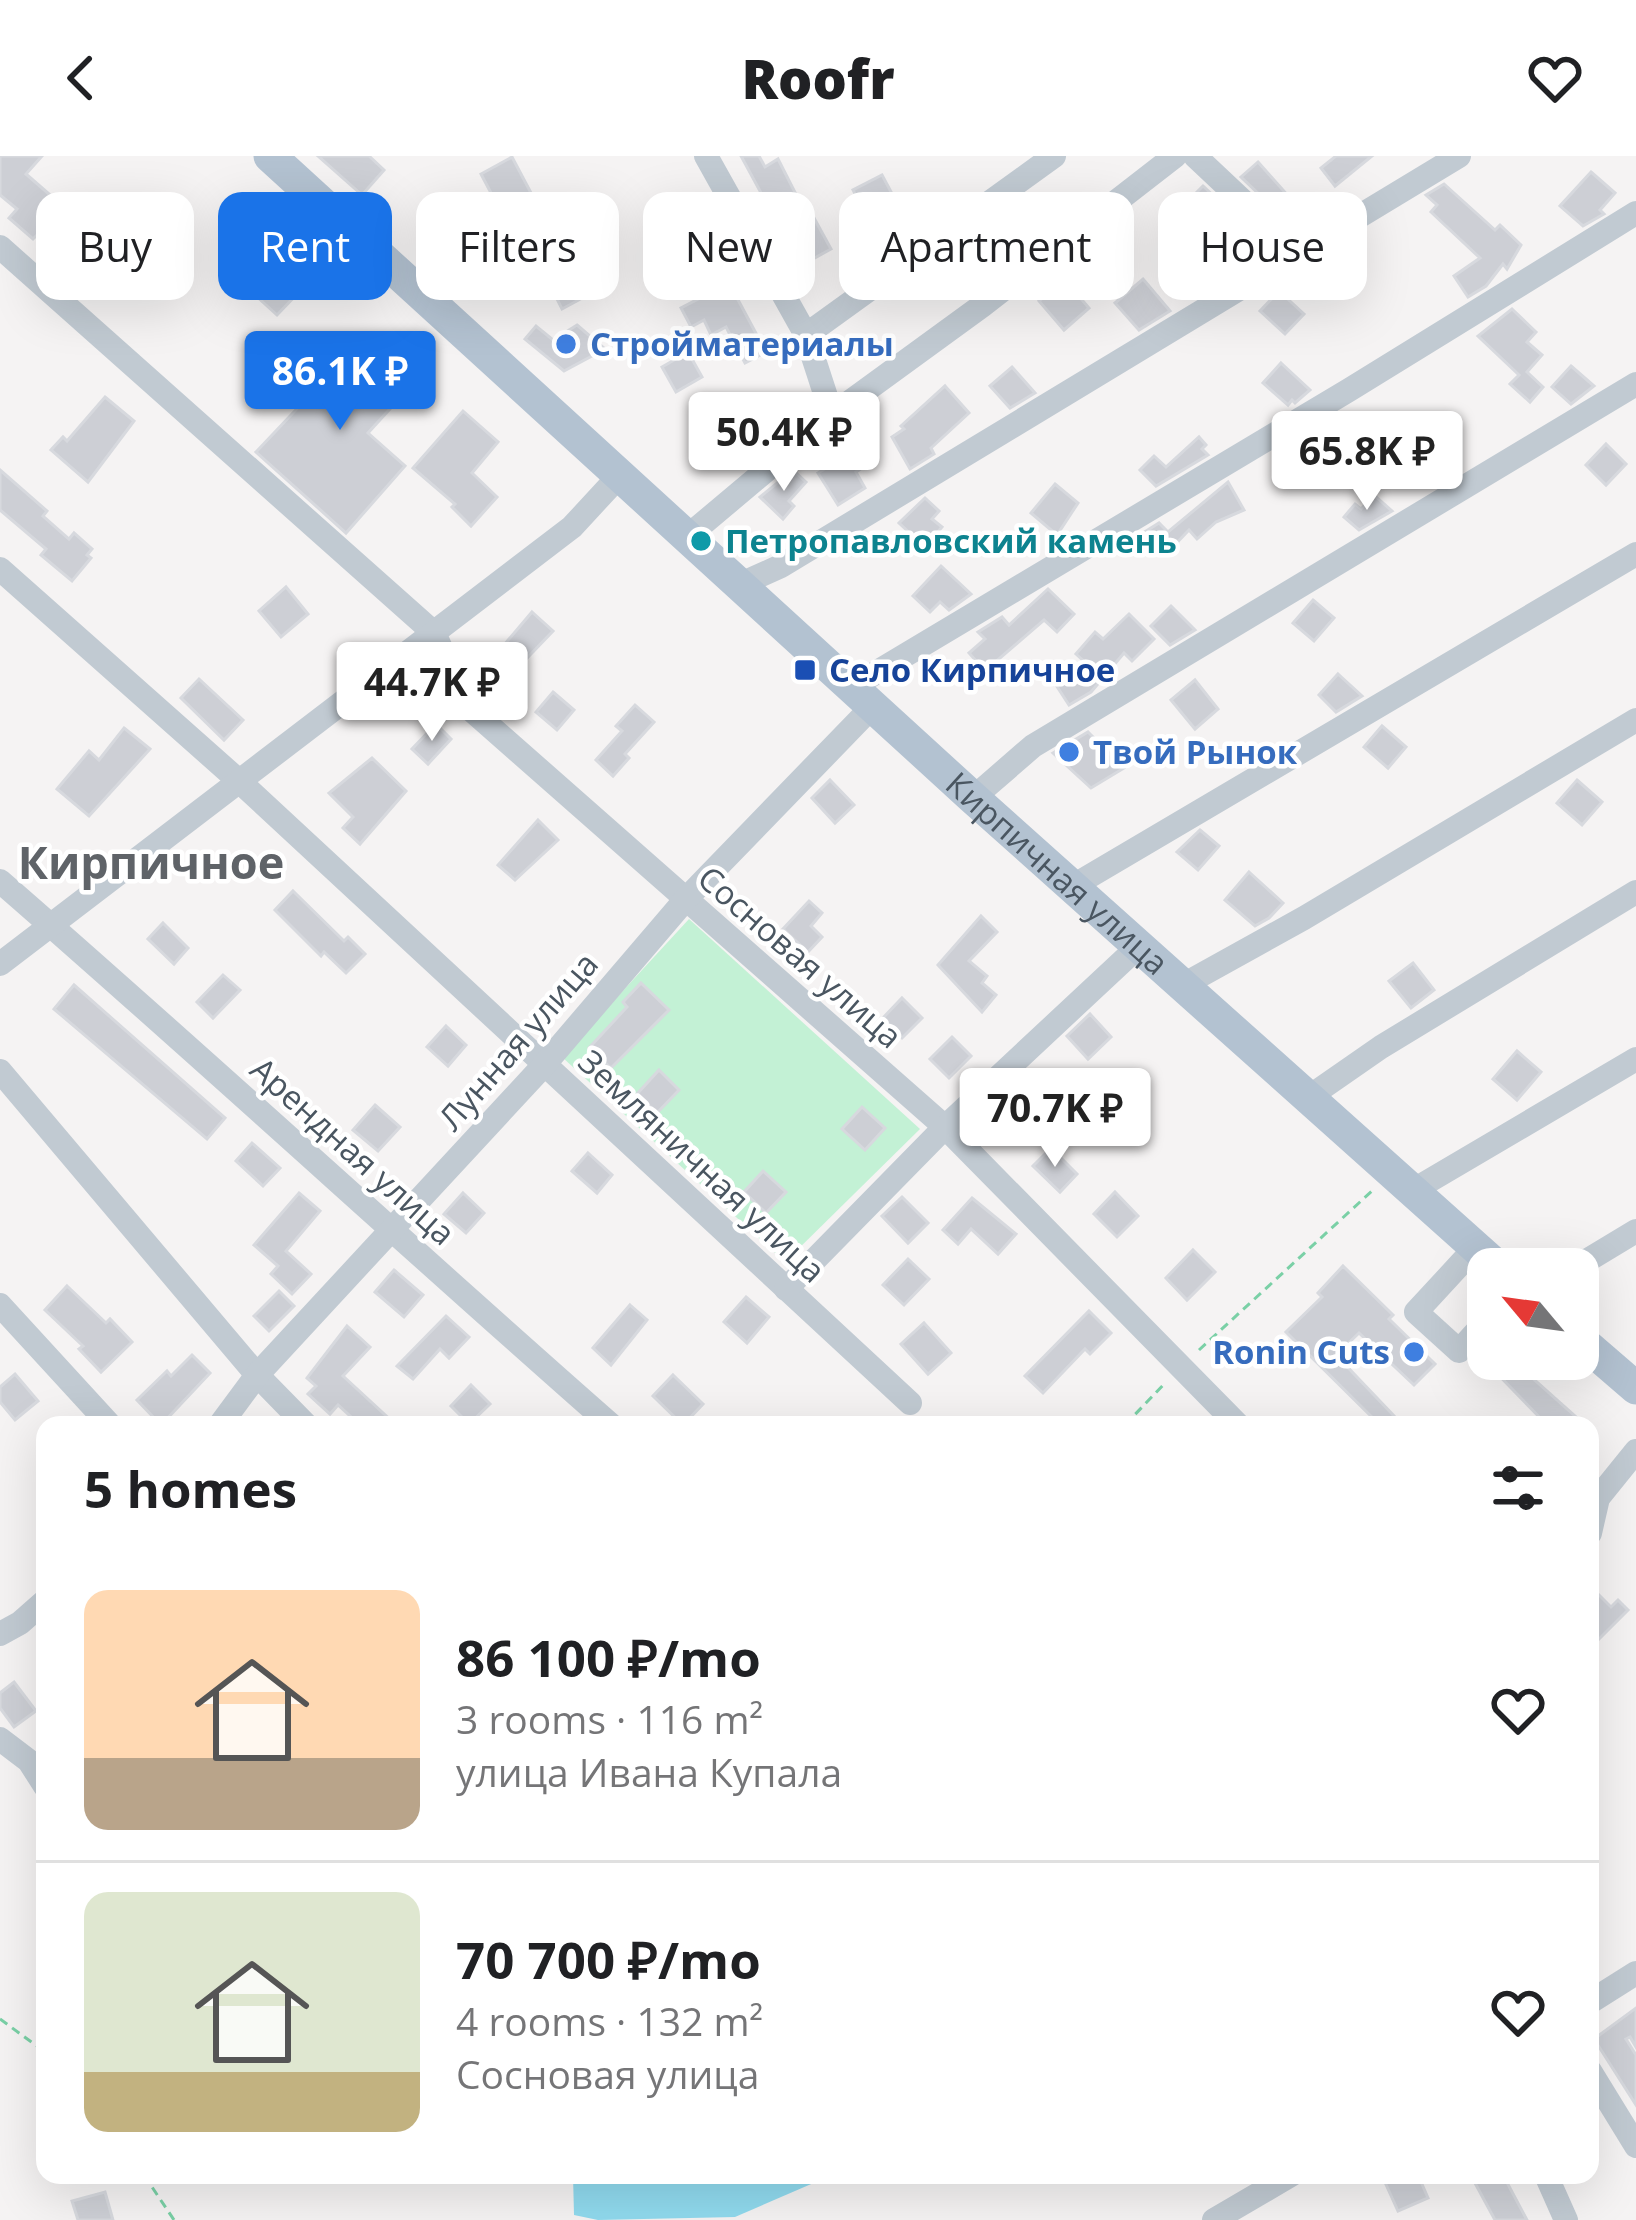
<!DOCTYPE html>
<html lang="en">
<head>
<meta charset="utf-8">
<style>
	:root { --surface:#fff; --page:#f2f2f2; --text:#202124; --muted:#757577; --line:#e0e0e0; --accent:#1a73e8 }
	body { margin:0; font-family:"Open Sans",sans-serif; background:var(--page); color:var(--text); height:100vh; display:flex; flex-direction:column; font-size:45px; white-space:nowrap }
	* { box-sizing:border-box; margin:0 }
	p { font-size:39px; color:var(--muted) }
	.icon { flex:none; width:66px; height:66px; fill:none; stroke:currentColor; stroke-width:2; stroke-linecap:round; stroke-linejoin:round }
	.map { position:relative; flex:1; overflow:hidden }
	.details { position:absolute; left:36px; top:1260px; width:1563px; height:768px; display:flex; flex-direction:column; background:var(--surface); border-radius:24px; box-shadow:0 12px 48px #0002 }
	.details>* { flex:none }
	.hud { position:absolute; left:36px; top:36px; width:1566px; height:108px; display:flex; gap:24px }
	.needle { width:78px; rotate:299deg }
	.fabs { position:absolute; left:1467px; top:1092px; display:grid; gap:24px }
	.fabs a { display:grid; place-items:center; width:132px; height:132px; border-radius:24px; background:var(--surface); box-shadow:0 12px 48px #0002; font-size:60px }
	.price { position:absolute; translate:-50% -102px; padding:0 27px; border-radius:12px; background:#fff; color:#222; font-size:39px; line-height:78px; filter:drop-shadow(0 3px 6px #0008) }
	.price::after { content:''; position:absolute; left:50%; top:72px; width:36px; height:27px; margin-left:-18px; background:inherit; clip-path:polygon(0 0,100% 0,50% 100%) }
	.price.current { background:var(--accent); color:#fff }
	ul { padding:0; list-style:none }
	li { display:flex; align-items:center; gap:36px; height:300px; padding:0 48px }
	li+li { border-top:3px solid var(--line) }
	li span { display:grid; place-items:center; flex:none; width:336px; height:240px; border-radius:24px; color:#555 }
	li>.icon { margin-inline-start:auto }
	span .icon { width:144px; height:144px; fill:#fffc; stroke-width:1 }
	li b { font-size:51px }
	h2 { display:flex; justify-content:space-between; align-items:center; height:144px; padding:0 48px; font-size:51px }
	.pill { padding:0 42px; border-radius:24px; background:var(--surface); box-shadow:0 12px 48px #0002; font-size:42px; line-height:108px }
	.pill.current { background:var(--accent); color:#fff }
	header { display:flex; justify-content:space-between; align-items:center; height:156px; padding:0 48px; background:var(--surface); font-size:54px; font-weight:800 }
	.map>svg:first-child { display:block }
</style>
</head>
<body>
<header><svg class="icon" aria-label="back" viewBox="0 0 24 24"><path d="M15 5l-7 7 7 7"/></svg>Roofr<svg class="icon" aria-label="heart" viewBox="0 0 24 24"><path d="M12 20l-8-8c-3-5 5-10 8-4 3-6 11-1 8 4z"/></svg></header>
<div class="map">
<svg width="1636" height="2064" viewBox="0 0 1636 2064">
	<rect width="100%" height="100%" fill="#f5f3f3"/>
	<!-- green -->
	<path fill="#c3f1d5" d="M689,763L920,973L785,1106L562,901Z"/>
	<!-- water -->
	<path fill="#90daee" d="M573,2019H832L735,2061L598,2064L574,2059Z"/>
	<!-- building -->
	<g fill="#cdcfd5" stroke="#d7d9de" stroke-width="3">
		<path d="M0,0H42L26,18L112,93L83,125L36,80L33,83L9,62L17,53L0,39Z"/>
		<path d="M318,0H369L384,14L362,39Z"/>
		<path d="M741,0H759L765,11L778,3L809,64L814,62L831,93L802,109L782,71L772,76L765,63L773,59Z"/>
		<path d="M1336,0H1372L1335,30L1321,12Z"/>
		<path d="M512,1L531,37L500,54L481,18Z"/>
		<path d="M1258,6L1290,42L1294,39L1309,56L1293,70L1266,38L1262,41L1241,21Z"/>
		<path d="M1591,16L1615,37L1600,54L1604,58L1583,70L1560,50Z"/>
		<path d="M882,19L898,49L869,65L853,34Z"/>
		<path d="M1444,28L1495,74L1500,69L1521,89L1507,113L1503,108L1486,130L1468,141L1454,120L1480,102L1431,56L1437,49L1426,39Z"/>
		<path d="M1203,30L1234,59L1265,98L1238,114L1215,83L1211,87L1191,68L1199,61L1186,47Z"/>
		<path d="M687,49L703,78L675,93L660,64Z"/>
		<path d="M569,109L586,140L562,153L546,121Z"/>
		<path d="M277,117L298,137L277,159L255,139Z"/>
		<path d="M1064,123L1089,152L1064,174L1039,145Z"/>
		<path d="M1143,123L1170,155L1139,174L1115,147Z"/>
		<path d="M729,127L766,196L745,207L726,171L711,179L704,164L691,171L681,152Z"/>
		<path d="M1279,135L1304,158L1285,178L1260,155Z"/>
		<path d="M1512,153L1536,176L1527,186L1542,199L1527,216L1543,231L1530,246L1510,228L1519,219L1478,180Z"/>
		<path d="M577,169L605,193L564,215L525,183L536,170L553,184Z"/>
		<path d="M374,179L420,220L368,277L405,310L346,377L256,296L308,241L264,201L273,191L284,198L323,237Z"/>
		<path d="M688,196L702,221L676,236L662,211Z"/>
		<path d="M1281,207L1310,234L1295,247L1292,244L1288,249L1263,227Z"/>
		<path d="M1571,210L1594,230L1571,248L1552,231Z"/>
		<path d="M1012,211L1035,237L1010,252L990,230Z"/>
		<path d="M945,230L969,257L931,292L934,298L910,313L892,281L904,273L901,270Z"/>
		<path d="M105,241L134,265L88,326L51,294L63,281L67,285Z"/>
		<path d="M463,255L498,286L472,317L497,341L471,370L452,351L455,348L413,312Z"/>
		<path d="M1356,263L1383,291L1353,319L1327,291Z"/>
		<path d="M1199,281L1206,289L1202,293L1208,299L1156,330L1140,314L1154,300L1166,311Z"/>
		<path d="M1606,288L1626,308L1606,329L1586,309Z"/>
		<path d="M857,293L868,308L856,316L865,332L838,349L818,317Z"/>
		<path d="M0,314L47,355L43,360L69,383L74,377L92,393L87,399L91,402L72,425L41,399L46,393L0,354Z"/>
		<path d="M793,314L806,326L789,345L794,350L783,363L760,341Z"/>
		<path d="M1228,326L1244,354L1216,366L1197,383L1189,374L1166,398L1143,377L1159,367L1168,376Z"/>
		<path d="M1055,328L1078,347L1057,379L1031,357Z"/>
		<path d="M1374,339L1392,355L1359,374L1344,361L1355,348L1361,353Z"/>
		<path d="M925,342L939,355L932,363L942,371L925,391L899,367Z"/>
		<path d="M941,410L971,438L949,454L940,446L930,456L913,440Z"/>
		<path d="M286,431L308,458L281,481L259,455Z"/>
		<path d="M1048,433L1074,458L1057,476L1044,464L985,515L969,497L985,483L978,476L1002,461L1009,469Z"/>
		<path d="M1313,444L1334,462L1314,485L1293,467Z"/>
		<path d="M1171,450L1195,474L1170,489L1151,470Z"/>
		<path d="M532,456L553,475L505,525L487,509Z"/>
		<path d="M1129,458L1154,483L1132,505L1124,497L1091,536L1069,549L1056,529L1088,509L1076,498L1095,476L1103,483Z"/>
		<path d="M1338,518L1362,540L1336,556L1319,539Z"/>
		<path d="M199,523L243,564L224,584L181,542Z"/>
		<path d="M1195,524L1218,553L1195,573L1171,544Z"/>
		<path d="M553,536L574,554L557,574L536,556Z"/>
		<path d="M635,549L654,566L625,598L629,602L613,620L596,604L622,575L616,570Z"/>
		<path d="M436,568L451,583L428,608L412,593Z"/>
		<path d="M1382,570L1406,591L1388,612L1364,591Z"/>
		<path d="M124,572L150,593L89,660L57,633L89,595L99,604Z"/>
		<path d="M1088,576L1124,612L1091,632L1053,597Z"/>
		<path d="M372,602L406,635L360,688L343,672L353,661L329,637Z"/>
		<path d="M830,624L854,649L835,667L812,642Z"/>
		<path d="M1577,624L1602,646L1582,669L1557,647Z"/>
		<path d="M538,664L558,684L515,724L498,709Z"/>
		<path d="M1200,674L1219,690L1198,714L1177,696Z"/>
		<path d="M1249,716L1283,747L1269,762L1255,770L1225,744Z"/>
		<path d="M293,735L344,785L348,781L365,798L346,817L324,796L321,800L275,754Z"/>
		<path d="M809,745L822,757L811,770L822,781L808,796L783,773Z"/>
		<path d="M981,760L997,776L969,805L987,820L982,827L996,839L982,856L938,809Z"/>
		<path d="M163,767L188,792L174,808L148,783Z"/>
		<path d="M1413,807L1434,834L1411,852L1389,825Z"/>
		<path d="M223,819L240,834L213,862L197,846Z"/>
		<path d="M641,827L669,854L611,912L589,892L627,851L623,846Z"/>
		<path d="M74,829L225,962L207,983L54,853Z"/>
		<path d="M902,842L922,862L902,882L882,863Z"/>
		<path d="M1090,858L1111,881L1088,903L1067,880Z"/>
		<path d="M446,870L466,889L448,910L427,891Z"/>
		<path d="M952,881L971,900L949,922L930,903Z"/>
		<path d="M1517,895L1541,916L1517,944L1493,923Z"/>
		<path d="M659,914L679,934L657,957L637,938Z"/>
		<path d="M1107,933L1129,954L1111,972L1089,951Z"/>
		<path d="M1007,936L1026,955L1005,977L985,957Z"/>
		<path d="M375,949L400,971L378,995L353,974Z"/>
		<path d="M862,951L885,972L865,994L842,973Z"/>
		<path d="M252,987L280,1012L263,1030L236,1005Z"/>
		<path d="M1051,992L1077,1018L1060,1036L1033,1010Z"/>
		<path d="M588,997L612,1019L597,1037L572,1015Z"/>
		<path d="M763,1015L786,1036L766,1057L744,1036Z"/>
		<path d="M1115,1036L1138,1060L1117,1081L1094,1058Z"/>
		<path d="M299,1037L320,1055L286,1095L311,1118L292,1138L271,1118L278,1110L254,1089Z"/>
		<path d="M463,1037L484,1057L466,1077L444,1058Z"/>
		<path d="M902,1041L928,1067L908,1087L882,1060Z"/>
		<path d="M972,1042L1016,1078L998,1098L971,1073L958,1088L943,1074Z"/>
		<path d="M1193,1094L1215,1116L1187,1144L1166,1122Z"/>
		<path d="M908,1103L929,1123L904,1149L883,1129Z"/>
		<path d="M1343,1110L1393,1159L1389,1163L1435,1208L1414,1229L1359,1177L1336,1199L1394,1260L1384,1269H1380L1286,1176L1322,1141L1318,1137Z"/>
		<path d="M394,1114L423,1139L404,1161L375,1136Z"/>
		<path d="M67,1130L106,1167L110,1163L132,1186L101,1216L79,1193L83,1190L45,1154Z"/>
		<path d="M279,1135L294,1150L269,1175L254,1160Z"/>
		<path d="M746,1141L769,1161L747,1187L724,1166Z"/>
		<path d="M630,1149L647,1164L611,1209L593,1192Z"/>
		<path d="M1089,1155L1111,1177L1090,1198L1085,1193L1043,1237L1025,1220Z"/>
		<path d="M446,1160L469,1181L449,1202L440,1193L413,1223L397,1210Z"/>
		<path d="M924,1167L951,1197L928,1218L901,1188Z"/>
		<path d="M347,1170L370,1191L343,1220L396,1269H360L338,1249L330,1258L308,1238L316,1230L307,1222Z"/>
		<path d="M192,1199L210,1217L161,1269L137,1244L167,1215L171,1220Z"/>
		<path d="M1483,1203H1511L1585,1269H1547Z"/>
		<path d="M15,1218L38,1245L15,1264L0,1246V1231Z"/>
		<path d="M673,1219L703,1248L683,1269L653,1240Z"/>
		<path d="M471,1229L490,1248L469,1268L451,1250Z"/>
		<path d="M1590,1430L1611,1451L1618,1444L1628,1454L1590,1492Z"/>
		<path d="M14,1526L36,1555L14,1571L0,1552V1537Z"/>
		<path d="M1636,1852V1891L1630,1881L1626,1883L1636,1899V1949L1594,1883Z"/>
		<path d="M1396,2019H1418L1428,2042L1398,2055L1384,2024Z"/>
		<path d="M1490,2019H1503L1527,2064H1495L1475,2027Z"/>
		<path d="M105,2036L113,2064H78L72,2045Z"/>
	</g>
	<g fill="none" stroke-linecap="round" stroke-linejoin="round">
		<!-- path -->
		<g stroke="#7ad0a6" stroke-width="3" stroke-dasharray="9 6" stroke-linecap="butt">
			<path d="M1199,1194L1373,1034"/>
			<path d="M1125,1269L1166,1226"/>
			<path d="M0,1863L45,1896"/>
			<path d="M144,2019L174,2064"/>
		</g>
		<!-- minor -->
		<g stroke="#c1cad2" stroke-width="24">
			<path d="M706,0L806,179L832,259"/>
			<path d="M1195,0L1246,48L1290,102"/>
			<path d="M0,91L434,477L468,551L945,971L1238,1269"/>
			<path d="M806,179L1054,0"/>
			<path d="M688,380L832,259L983,149L1175,0"/>
			<path d="M0,413L239,625L910,1247"/>
			<path d="M741,428L781,410L1459,0"/>
			<path d="M852,531L1349,234L1636,57"/>
			<path d="M973,642L1033,590L1636,228"/>
			<path d="M0,725C206,904 406,1089 611,1269"/>
			<path d="M1073,730L1636,398"/>
			<path d="M0,808L572,371L621,318"/>
			<path d="M1185,828L1304,762L1636,564"/>
			<path d="M0,915L257,1219L306,1269"/>
			<path d="M1309,941L1381,891L1636,736"/>
			<path d="M1412,1035L1636,903"/>
			<path d="M1476,1091L1416,1156L1459,1195L1488,1163"/>
			<path d="M1573,1113L1636,1075"/>
			<path d="M786,1133L945,971L1140,789"/>
			<path d="M0,1149L110,1269"/>
			<path d="M220,1269L257,1219L544,909L685,744L872,551"/>
			<path d="M1590,1377L1598,1342L1636,1295"/>
			<path d="M0,1478L20,1467L45,1445"/>
			<path d="M0,1583L29,1605L45,1630"/>
			<path d="M1590,1846L1636,1817"/>
			<path d="M1590,1915L1636,1990"/>
			<path d="M1546,2019L1566,2064"/>
			<path d="M1214,2064L1291,2019"/>
		</g>
		<!-- major -->
		<g stroke="#b3c2d1" stroke-width="33">
			<path id="s1" d="M270,0L973,642L1500,1113"/>
			<path d="M1578,1182L1636,1232"/>
		</g>
	</g>
	<!-- markers -->
	<g fill="#3f7fe0" stroke="#fff" stroke-width="4.5">
		<circle cx="566" cy="188" r="12"/>
		<circle cx="1069" cy="596" r="12"/>
		<circle cx="1414" cy="1196" r="12"/>
	</g>
	<circle fill="#0f9aa8" stroke="#fff" stroke-width="4.5" cx="701" cy="385" r="12"/>
	<rect fill="#1a4fb4" stroke="#fff" stroke-width="4.5" x="793" y="502" width="24" height="24" rx="6"/>
	<g text-anchor="middle" stroke-width="9" stroke-linejoin="round" paint-order="stroke">
		<!-- shop labels -->
		<g font-size="33" font-weight="bold" fill="#366cbe" stroke="#fff" text-anchor="start">
			<text x="590" y="200">Стройматериалы</text>
			<text x="1093" y="608">Твой Рынок</text>
			<text x="1390" y="1208" text-anchor="end">Ronin Cuts</text>
		</g>
		<!-- culture labels -->
		<g font-size="33" font-weight="bold" fill="#0d838f" stroke="#fff" text-anchor="start">
			<text x="725" y="397">Петропавловский камень</text>
		</g>
		<!-- transit labels -->
		<g font-size="33" font-weight="bold" fill="#164399" stroke="#fff" text-anchor="start">
			<text x="829" y="526">Село Кирпичное</text>
		</g>
		<!-- street labels -->
		<g font-size="33" fill="#4a5661" stroke="#fff">
			<text dy="12" stroke="none"><textPath href="#s1" startOffset="1065">Кирпичная улица</textPath></text>
			<text transform="translate(800 801) rotate(41)" y="12">Сосновая улица</text>
			<text transform="translate(518 885) rotate(-49)" y="12">Лунная улица</text>
			<text transform="translate(353 995) rotate(42)" y="12">Арендная улица</text>
			<text transform="translate(702 1010) rotate(43)" y="12">Земляничная улица</text>
		</g>
		<!-- district labels -->
		<g font-size="45" font-weight="bold" fill="#5f6368" stroke="#fff">
			<text x="151" y="723">Кирпичное</text>
		</g>
	</g>
</svg>
<div class="fabs">
<a><svg class="needle" viewBox="-14 -14 28 28"><path d="M0-13l5 13h-10z" fill="#e53935"/><path d="M0 13l5-13h-10z" fill="#757577"/></svg></a>
</div>
<b class="price current" style="left:340px;top:277px">86.1K ₽</b>
<b class="price" style="left:784px;top:338px">50.4K ₽</b>
<b class="price" style="left:1367px;top:357px">65.8K ₽</b>
<b class="price" style="left:432px;top:588px">44.7K ₽</b>
<b class="price" style="left:1055px;top:1014px">70.7K ₽</b>
<div class="hud">
<a class="pill">Buy</a>
<a class="pill current">Rent</a>
<a class="pill">Filters</a>
<a class="pill">New</a>
<a class="pill">Apartment</a>
<a class="pill">House</a>
</div>
<section class="details">
<h2>5 homes<svg class="icon" aria-label="filters" viewBox="0 0 24 24"><path d="M4 7h16M4 17h16"/><circle cx="9" cy="7" r="2"/><circle cx="15" cy="17" r="2"/></svg></h2>
<ul>
<li><span style="background:linear-gradient(#ffd9b3 70%,#b9a48a 0)"><svg class="icon" aria-label="home" viewBox="0 0 24 24"><path d="M3 11l9-7 9 7M6 9v11h12V9"/></svg></span><div><b>86 100 ₽/mo</b><p>3 rooms · 116 m²</p><p>улица Ивана Купала</p></div><svg class="icon" aria-label="heart" viewBox="0 0 24 24"><path d="M12 20l-8-8c-3-5 5-10 8-4 3-6 11-1 8 4z"/></svg></li>
<li><span style="background:linear-gradient(#dfe7d0 75%,#c2b280 0)"><svg class="icon" aria-label="home" viewBox="0 0 24 24"><path d="M3 11l9-7 9 7M6 9v11h12V9"/></svg></span><div><b>70 700 ₽/mo</b><p>4 rooms · 132 m²</p><p>Сосновая улица</p></div><svg class="icon" aria-label="heart" viewBox="0 0 24 24"><path d="M12 20l-8-8c-3-5 5-10 8-4 3-6 11-1 8 4z"/></svg></li>
</ul>
</section>
</div>
</body>
</html>
